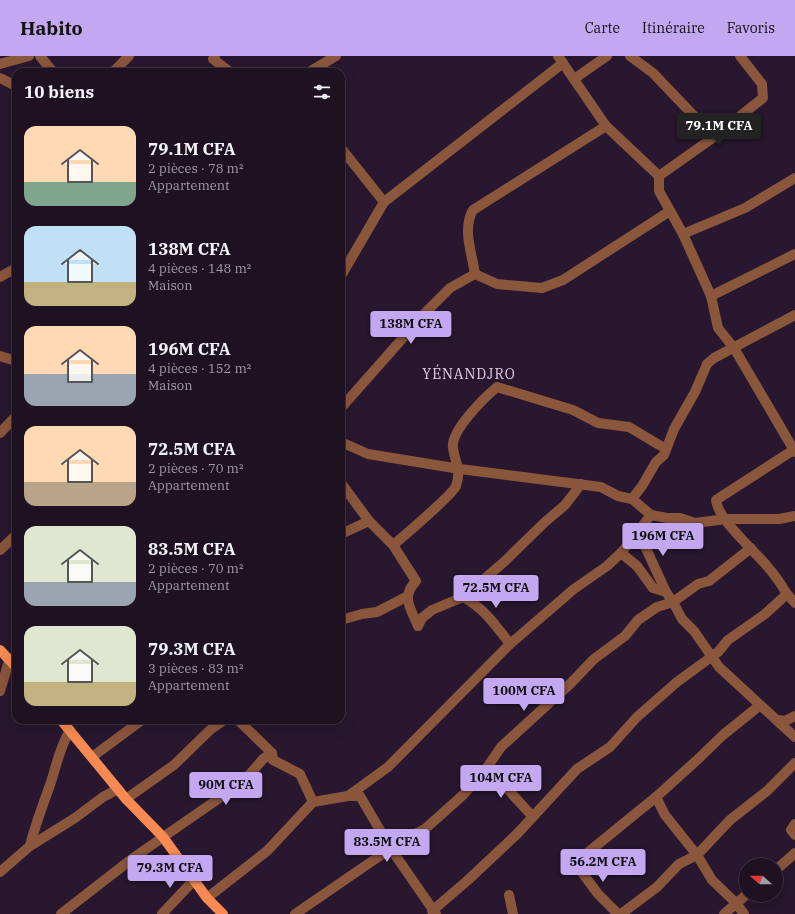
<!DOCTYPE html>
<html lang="fr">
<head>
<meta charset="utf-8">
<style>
	:root { --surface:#1e1122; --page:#261a2a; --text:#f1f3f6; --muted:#a19da5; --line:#3c3140; --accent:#c4a7f1 }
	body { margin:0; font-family:"IBM Plex Serif",serif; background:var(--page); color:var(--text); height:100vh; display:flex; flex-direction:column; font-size:15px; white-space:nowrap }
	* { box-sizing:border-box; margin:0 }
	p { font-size:13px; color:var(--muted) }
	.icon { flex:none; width:22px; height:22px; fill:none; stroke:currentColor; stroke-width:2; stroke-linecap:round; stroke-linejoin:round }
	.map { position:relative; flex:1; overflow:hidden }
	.side { position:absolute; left:12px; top:12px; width:333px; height:656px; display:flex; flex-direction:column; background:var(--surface); border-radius:12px; box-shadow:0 4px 16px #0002,0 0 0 1px var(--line) }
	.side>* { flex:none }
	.needle { width:26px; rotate:291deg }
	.fabs { position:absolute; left:739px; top:802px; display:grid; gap:8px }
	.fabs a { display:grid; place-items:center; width:44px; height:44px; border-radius:50%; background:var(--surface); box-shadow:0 4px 16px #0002,0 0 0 1px var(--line); font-size:20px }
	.price { position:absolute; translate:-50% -34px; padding:0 9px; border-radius:4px; background:var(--accent); color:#111; font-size:13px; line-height:26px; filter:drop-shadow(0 1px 2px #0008) }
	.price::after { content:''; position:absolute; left:50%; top:24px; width:12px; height:9px; margin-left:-6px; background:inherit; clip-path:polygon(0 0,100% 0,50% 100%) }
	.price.current { background:#222; color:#fff }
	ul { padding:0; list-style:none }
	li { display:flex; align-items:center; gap:12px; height:100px; padding:0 12px }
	li span { display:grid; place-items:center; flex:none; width:112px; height:80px; border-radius:12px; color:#555 }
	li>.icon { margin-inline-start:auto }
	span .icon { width:48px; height:48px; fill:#fffc; stroke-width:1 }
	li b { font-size:17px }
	h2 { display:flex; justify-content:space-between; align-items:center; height:48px; padding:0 12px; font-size:17px }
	header { display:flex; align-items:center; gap:24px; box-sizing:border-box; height:56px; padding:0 20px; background:var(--accent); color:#111 }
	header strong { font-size:19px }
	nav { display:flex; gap:22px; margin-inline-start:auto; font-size:14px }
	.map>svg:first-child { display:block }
</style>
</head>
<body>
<header>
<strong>Habito</strong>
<nav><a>Carte</a><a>Itinéraire</a><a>Favoris</a></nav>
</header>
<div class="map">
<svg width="795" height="858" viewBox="0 0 795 858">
	<rect width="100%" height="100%" fill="#28172e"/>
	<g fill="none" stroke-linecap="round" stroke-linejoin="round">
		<!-- minor -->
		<g stroke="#8a563c" stroke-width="10">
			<path d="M40,0L53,16"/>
			<path d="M215,0L213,3L230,16"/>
			<path d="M558,0L606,70L659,120V135L683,178L711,240L718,272L734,292L795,396"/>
			<path d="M630,0L653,17L714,81"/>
			<path d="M0,8L29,0"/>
			<path d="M113,16L129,0"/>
			<path d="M309,16L336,0"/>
			<path d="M0,22L16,30"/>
			<path d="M574,23L607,0"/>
			<path d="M341,92L384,146L341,220"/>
			<path d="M659,120L714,81L763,42L762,28L740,0"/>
			<path d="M384,146L563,7"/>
			<path d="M683,178L745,152L795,122"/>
			<path d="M475,218C472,197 462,173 473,154L606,70"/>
			<path d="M475,218L497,228L542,232L563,224L670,155"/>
			<path d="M0,221L16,212"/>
			<path d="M711,240L795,198"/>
			<path d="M0,300L16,305"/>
			<path d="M341,352L425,257L450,232L475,218"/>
			<path d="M0,377L16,360"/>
			<path d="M341,386L368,398L460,413L601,431L618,440L632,443L651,459L667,462H680L695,467L726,463H779L795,460"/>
			<path d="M341,427L369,465L393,489L416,525C401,541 410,551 418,570"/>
			<path d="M632,443L642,430L656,406L664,399L674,373L695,336L707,308L714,302L795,259"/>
			<path d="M638,475L666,536"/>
			<path d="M341,478L369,465"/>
			<path d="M393,489C403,481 453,438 456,430C462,412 455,408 453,392C450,375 485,341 497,331L573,354L598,367L629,371L666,393"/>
			<path d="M0,494L16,479"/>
			<path d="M621,497L637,510L653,532L666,536L673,546L698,528L709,525L751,492"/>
			<path d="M787,538L795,547"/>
			<path d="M463,541C483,551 497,571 510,588"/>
			<path d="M341,564L362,558L377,556L406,541"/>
			<path d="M418,570L422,562L432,554L463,541L504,506L545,466L565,449L581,428"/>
			<path d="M0,635L9,605"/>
			<path d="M238,664L272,697L273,704L300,718L313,746"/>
			<path d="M778,664L785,665L795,660"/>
			<path d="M92,701L142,664"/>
			<path d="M484,714L494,724L503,728L532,760"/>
			<path d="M348,740H360L391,793L436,858"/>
			<path d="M656,741L665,759L697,799L712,824L736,847L744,858"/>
			<path d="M126,743L174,709L210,674L224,664"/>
			<path d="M795,768L791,774L795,779"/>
			<path d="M30,790C35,769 43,749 50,729C57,708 59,693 70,674"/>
			<path d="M776,814L795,797"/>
			<path d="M0,816L30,790L75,762L103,741L118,733"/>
			<path d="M509,839L513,858"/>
			<path d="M207,842L267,795L313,746L348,740L388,711L510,588L574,533L607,510L621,497L651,459"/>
			<path d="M432,855L468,824L517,778L577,713L610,691L637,661L677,626L718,596L728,584L765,558L787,538C781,528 775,519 767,510C754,494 718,464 716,444L795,393"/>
			<path d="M61,858L133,802L244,725L263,703L272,697"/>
			<path d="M162,858L194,824"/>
			<path d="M295,858L400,786L425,773L463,739L486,713L501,691L570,628L594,603L625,580L638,564L657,551L673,546L682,563L694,575L719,611L795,681"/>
			<path d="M618,858L598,838L575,807L656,741L696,705L723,679L759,650"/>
			<path d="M621,858L657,831L679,808L697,799L730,764L767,735L795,707"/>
			<path d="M724,858L746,839"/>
		</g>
		<!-- major -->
		<g stroke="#f78a52" stroke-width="10">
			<path d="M0,594L16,611"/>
			<path d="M61,664L126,743L163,781L207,842L223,858"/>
		</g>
	</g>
	<g text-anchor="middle" stroke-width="4" stroke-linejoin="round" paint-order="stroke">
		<!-- quarter labels -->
		<g font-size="14" letter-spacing="1" fill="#e2cbea" stroke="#28172e">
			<text x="469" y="323">YÉNANDJRO</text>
		</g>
	</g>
</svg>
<div class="fabs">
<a><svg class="needle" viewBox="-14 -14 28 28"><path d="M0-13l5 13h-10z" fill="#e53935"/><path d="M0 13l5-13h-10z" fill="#a19da5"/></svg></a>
</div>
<b class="price current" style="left:719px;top:91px">79.1M CFA</b>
<b class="price" style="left:411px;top:289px">138M CFA</b>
<b class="price" style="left:663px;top:501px">196M CFA</b>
<b class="price" style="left:496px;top:553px">72.5M CFA</b>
<b class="price" style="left:524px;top:656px">100M CFA</b>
<b class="price" style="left:501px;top:743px">104M CFA</b>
<b class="price" style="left:226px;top:750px">90M CFA</b>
<b class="price" style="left:387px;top:807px">83.5M CFA</b>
<b class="price" style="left:603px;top:827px">56.2M CFA</b>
<b class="price" style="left:170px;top:833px">79.3M CFA</b>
<section class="side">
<h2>10 biens<svg class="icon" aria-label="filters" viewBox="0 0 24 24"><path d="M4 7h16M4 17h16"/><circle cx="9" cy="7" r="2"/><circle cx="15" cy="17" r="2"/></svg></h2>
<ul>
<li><span style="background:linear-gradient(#ffd9b3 70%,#7fa58c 0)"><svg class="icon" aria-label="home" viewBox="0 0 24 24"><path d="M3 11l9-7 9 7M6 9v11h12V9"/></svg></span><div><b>79.1M CFA</b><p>2 pièces · 78 m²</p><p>Appartement</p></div></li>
<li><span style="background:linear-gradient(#bfe0f5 70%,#c2b280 0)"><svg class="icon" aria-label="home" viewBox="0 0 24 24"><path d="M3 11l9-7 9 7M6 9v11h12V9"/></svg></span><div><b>138M CFA</b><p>4 pièces · 148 m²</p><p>Maison</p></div></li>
<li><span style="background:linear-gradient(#ffd9b3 60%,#9aa5b1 0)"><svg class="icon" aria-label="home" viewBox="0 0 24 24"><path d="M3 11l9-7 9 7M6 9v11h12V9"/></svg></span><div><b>196M CFA</b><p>4 pièces · 152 m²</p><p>Maison</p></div></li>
<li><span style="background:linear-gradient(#ffd9b3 70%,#b9a48a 0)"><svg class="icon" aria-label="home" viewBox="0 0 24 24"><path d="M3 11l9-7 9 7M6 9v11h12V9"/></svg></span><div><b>72.5M CFA</b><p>2 pièces · 70 m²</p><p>Appartement</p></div></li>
<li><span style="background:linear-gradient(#dfe7d0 70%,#9aa5b1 0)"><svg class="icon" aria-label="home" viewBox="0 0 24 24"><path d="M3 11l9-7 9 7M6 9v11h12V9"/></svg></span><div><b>83.5M CFA</b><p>2 pièces · 70 m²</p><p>Appartement</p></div></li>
<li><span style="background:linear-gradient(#dfe7d0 70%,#c2b280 0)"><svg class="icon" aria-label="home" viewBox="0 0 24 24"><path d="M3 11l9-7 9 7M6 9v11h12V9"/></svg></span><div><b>79.3M CFA</b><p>3 pièces · 83 m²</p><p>Appartement</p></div></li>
</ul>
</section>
</div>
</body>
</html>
